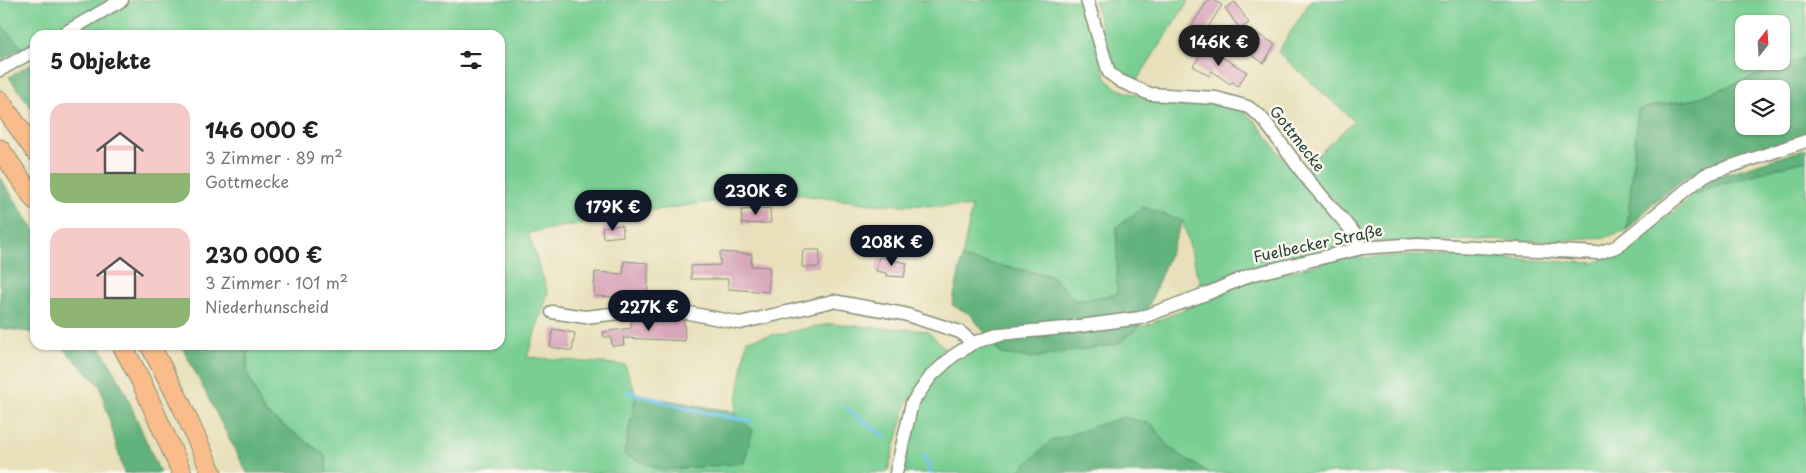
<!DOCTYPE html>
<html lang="de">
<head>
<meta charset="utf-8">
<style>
	:root { --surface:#fff; --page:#f2f2f2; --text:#222; --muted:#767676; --accent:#111827 }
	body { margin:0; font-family:"Playpen Sans",sans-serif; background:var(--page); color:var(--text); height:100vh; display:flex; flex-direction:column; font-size:19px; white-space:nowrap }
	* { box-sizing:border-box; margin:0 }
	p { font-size:16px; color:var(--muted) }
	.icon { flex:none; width:28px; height:28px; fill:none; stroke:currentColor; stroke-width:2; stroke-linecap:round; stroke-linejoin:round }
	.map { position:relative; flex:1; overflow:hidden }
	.details { position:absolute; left:30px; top:30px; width:475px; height:320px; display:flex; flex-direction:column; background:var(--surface); border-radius:15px; box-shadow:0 1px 4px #0004 }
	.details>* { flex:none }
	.needle { width:32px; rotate:17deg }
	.controls { position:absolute; left:1735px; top:15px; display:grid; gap:10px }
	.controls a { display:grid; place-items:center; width:55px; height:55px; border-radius:10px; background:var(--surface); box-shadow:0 1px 4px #0004; font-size:25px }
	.price { position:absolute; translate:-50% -42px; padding:0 11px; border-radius:18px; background:var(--accent); color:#fff; font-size:16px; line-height:32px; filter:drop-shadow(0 1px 2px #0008) }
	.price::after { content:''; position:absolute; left:50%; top:30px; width:15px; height:11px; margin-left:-8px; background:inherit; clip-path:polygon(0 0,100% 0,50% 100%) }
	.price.active { background:#222; color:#fff }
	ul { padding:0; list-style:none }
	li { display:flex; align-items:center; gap:15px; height:125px; padding:0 20px }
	li span { display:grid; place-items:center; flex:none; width:140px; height:100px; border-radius:15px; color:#555 }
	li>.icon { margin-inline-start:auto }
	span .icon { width:60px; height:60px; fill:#fffc; stroke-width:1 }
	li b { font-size:21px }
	h2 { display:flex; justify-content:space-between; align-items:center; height:60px; padding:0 20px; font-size:21px }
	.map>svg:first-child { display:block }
</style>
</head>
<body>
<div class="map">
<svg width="1806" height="473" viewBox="0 0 1806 473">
	<rect width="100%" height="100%" fill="#fbf7ec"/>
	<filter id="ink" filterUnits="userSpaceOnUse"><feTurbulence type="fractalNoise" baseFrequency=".02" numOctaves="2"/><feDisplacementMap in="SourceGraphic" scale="10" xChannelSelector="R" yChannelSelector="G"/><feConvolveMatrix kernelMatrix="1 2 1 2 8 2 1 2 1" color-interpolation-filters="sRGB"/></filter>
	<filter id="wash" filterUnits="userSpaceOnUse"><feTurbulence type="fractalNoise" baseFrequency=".0096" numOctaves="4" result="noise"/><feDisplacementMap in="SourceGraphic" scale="20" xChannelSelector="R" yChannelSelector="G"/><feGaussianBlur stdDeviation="1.12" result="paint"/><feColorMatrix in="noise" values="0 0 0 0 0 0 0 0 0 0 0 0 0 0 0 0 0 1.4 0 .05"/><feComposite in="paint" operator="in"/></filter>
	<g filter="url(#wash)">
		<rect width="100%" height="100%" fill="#e8e0ba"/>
		<!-- green -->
		<g fill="#79cf93" stroke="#4c8664" fill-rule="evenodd">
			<path d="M0,0H112L48,35H35V41L22,48L0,24Z"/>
			<path d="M133,0H1080L1087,15L1107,80L1118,89L1144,98L1222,104L1242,111L1255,121L1299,179L1349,235L1345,245L1347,247L1202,290L1183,222L1143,207L1117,227L1118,294L1076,301L1052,276L962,258L972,207L872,204L779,192L642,212L528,233L548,293L527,357L625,365L636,395L624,455L753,430L735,412L747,340L830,324L927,331L953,356L980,341L1118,344L1139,327L1150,324L1253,280L1353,256L1355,258L1431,255L1595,263L1625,250L1674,212L1694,193L1695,195L1714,186L1806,160V473H1209L1168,447L1152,424L1020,469L1017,473H905L912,403L908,399L887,473H327L325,455L263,411L247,372L248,345H500V35H70L74,31Z"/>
			<path d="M1094,0H1189L1135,83L1116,67L1108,52Z"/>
			<path d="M1311,0H1806V57L1692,100L1657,105L1638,110L1627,230L1606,237L1547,241L1475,240L1380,242L1367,239L1304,168L1354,121L1278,52ZM1744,24H1781V61H1744Z"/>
		</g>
		<!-- forest -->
		<g fill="#62b27d" stroke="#407858" fill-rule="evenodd">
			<path d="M0,24L22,48L0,61Z"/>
			<path d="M1806,57V135L1703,168L1681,181L1652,204L1627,230L1638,110L1657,105L1692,100ZM1744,89H1781V126H1744Z"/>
			<path d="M35,62V113L9,77Z"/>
			<path d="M1806,149V160L1714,186L1695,195L1694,193L1709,179Z"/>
			<path d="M0,177L35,231V333L0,328Z"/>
			<path d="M1143,207L1183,221L1141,325L1118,344L1031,358L1001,354L970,314L952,305L962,258L1052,276L1076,301L1117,294V227Z"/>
			<path d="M60,345H99L123,387L160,473H124L100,386Z"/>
			<path d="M181,345H248L247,372L263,411L325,455L327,473H247Z"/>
			<path d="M636,395L735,412L753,430L744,463L662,470L624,455Z"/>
			<path d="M1123,417L1152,424L1168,447L1209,473H1017L1051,441Z"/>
		</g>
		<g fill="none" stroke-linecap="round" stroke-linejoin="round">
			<!-- stream -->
			<g stroke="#6cc3e9" stroke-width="4">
				<path d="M628,392L701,412L751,421"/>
				<path d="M847,409L885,437"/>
				<path d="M923,455L931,473"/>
			</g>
		</g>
		<g id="blocks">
			<!-- building -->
			<g fill="#d8a5ba">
				<path d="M1208,0H1213L1222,5L1198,43L1186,35Z"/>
				<path d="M1235,2L1249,23L1240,29L1225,8Z"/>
				<path d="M1247,28L1275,44L1264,63L1251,55L1253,52L1238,44Z"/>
				<path d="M1205,47L1247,72L1238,86L1232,82L1230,84L1212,71L1209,76L1193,66Z"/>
				<path d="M770,208L771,223L742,224L741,210Z"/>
				<path d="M622,225L623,236L603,238L602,227Z"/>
				<path d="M803,250H820L819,267H802Z"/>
				<path d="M720,252L752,254L751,266L770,267L768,292L728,289V279H691V266L720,265Z"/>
				<path d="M879,257L907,263L904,277L887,276L886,273L876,271Z"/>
				<path d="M624,261L648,263V299L594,296L595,272L623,274Z"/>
				<path d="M631,320L670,323V320H684L685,341L623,338L624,345L612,346L611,337H604L603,332L631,328Z"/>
				<path d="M553,329L575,333L572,351L550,347Z"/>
			</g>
		</g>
	</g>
	<g filter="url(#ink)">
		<use href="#blocks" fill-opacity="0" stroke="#848e77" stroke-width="1"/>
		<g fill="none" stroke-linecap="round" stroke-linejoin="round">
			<!-- minor casing -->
			<g stroke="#848e77" stroke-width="15">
				<g id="minor">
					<path d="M1087,0L1109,73L1120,81L1150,94L1216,98L1248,107L1259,115L1266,123L1308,180L1354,233L1362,248"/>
					<path d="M61,35L122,0"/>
					<path d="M0,70L35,50"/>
					<path d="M552,312L585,317L663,308L740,323L833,301L904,314L960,332L973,343"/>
					<path d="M896,473L912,403L931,376L953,356L973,343L1000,334L1065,328L1140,318L1211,292L1250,275L1362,248L1417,244L1598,253L1616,247L1705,175L1806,141"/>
				</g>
			</g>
			<!-- highway casing -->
			<g stroke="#848e77" stroke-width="21">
				<g id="highway">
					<path d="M0,101L35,151"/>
					<path d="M0,149L35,200"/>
					<path d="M122,345L140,379L182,473"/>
					<path d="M150,345L180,402L212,473"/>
				</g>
			</g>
			<!-- minor -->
			<use href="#minor" stroke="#fff" stroke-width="12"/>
			<!-- highway -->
			<use href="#highway" stroke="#f9bc8a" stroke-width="19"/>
		</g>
	</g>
	<g text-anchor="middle" stroke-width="5" stroke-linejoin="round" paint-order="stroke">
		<!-- street labels -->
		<g font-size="15" fill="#1f3d34" stroke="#fbf7ec">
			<text transform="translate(1297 139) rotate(52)" y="5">Gottmecke</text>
			<text transform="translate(1318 244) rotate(-12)" y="5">Fuelbecker Straße</text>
		</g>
	</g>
</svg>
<div class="controls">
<a><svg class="needle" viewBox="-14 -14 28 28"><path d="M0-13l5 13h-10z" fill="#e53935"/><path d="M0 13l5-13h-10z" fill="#767676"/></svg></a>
<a><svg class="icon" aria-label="layers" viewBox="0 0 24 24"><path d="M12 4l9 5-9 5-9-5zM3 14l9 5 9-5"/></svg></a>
</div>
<b class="price active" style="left:1219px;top:67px">146K €</b>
<b class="price" style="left:756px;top:216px">230K €</b>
<b class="price" style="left:613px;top:232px">179K €</b>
<b class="price" style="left:892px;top:267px">208K €</b>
<b class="price" style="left:649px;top:332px">227K €</b>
<section class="details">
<h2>5 Objekte<svg class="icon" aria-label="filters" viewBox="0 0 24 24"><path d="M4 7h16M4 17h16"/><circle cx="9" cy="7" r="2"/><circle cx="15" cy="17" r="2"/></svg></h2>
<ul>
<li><span style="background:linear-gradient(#f6c9c9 70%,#8fb573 0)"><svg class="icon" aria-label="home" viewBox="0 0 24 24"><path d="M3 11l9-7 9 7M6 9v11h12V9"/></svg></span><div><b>146 000 €</b><p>3 Zimmer · 89 m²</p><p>Gottmecke</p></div></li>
<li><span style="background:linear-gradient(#f6c9c9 70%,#8fb573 0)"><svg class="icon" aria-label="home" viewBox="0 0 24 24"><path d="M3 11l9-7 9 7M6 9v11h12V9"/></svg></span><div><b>230 000 €</b><p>3 Zimmer · 101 m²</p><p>Niederhunscheid</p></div></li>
</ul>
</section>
</div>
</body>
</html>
